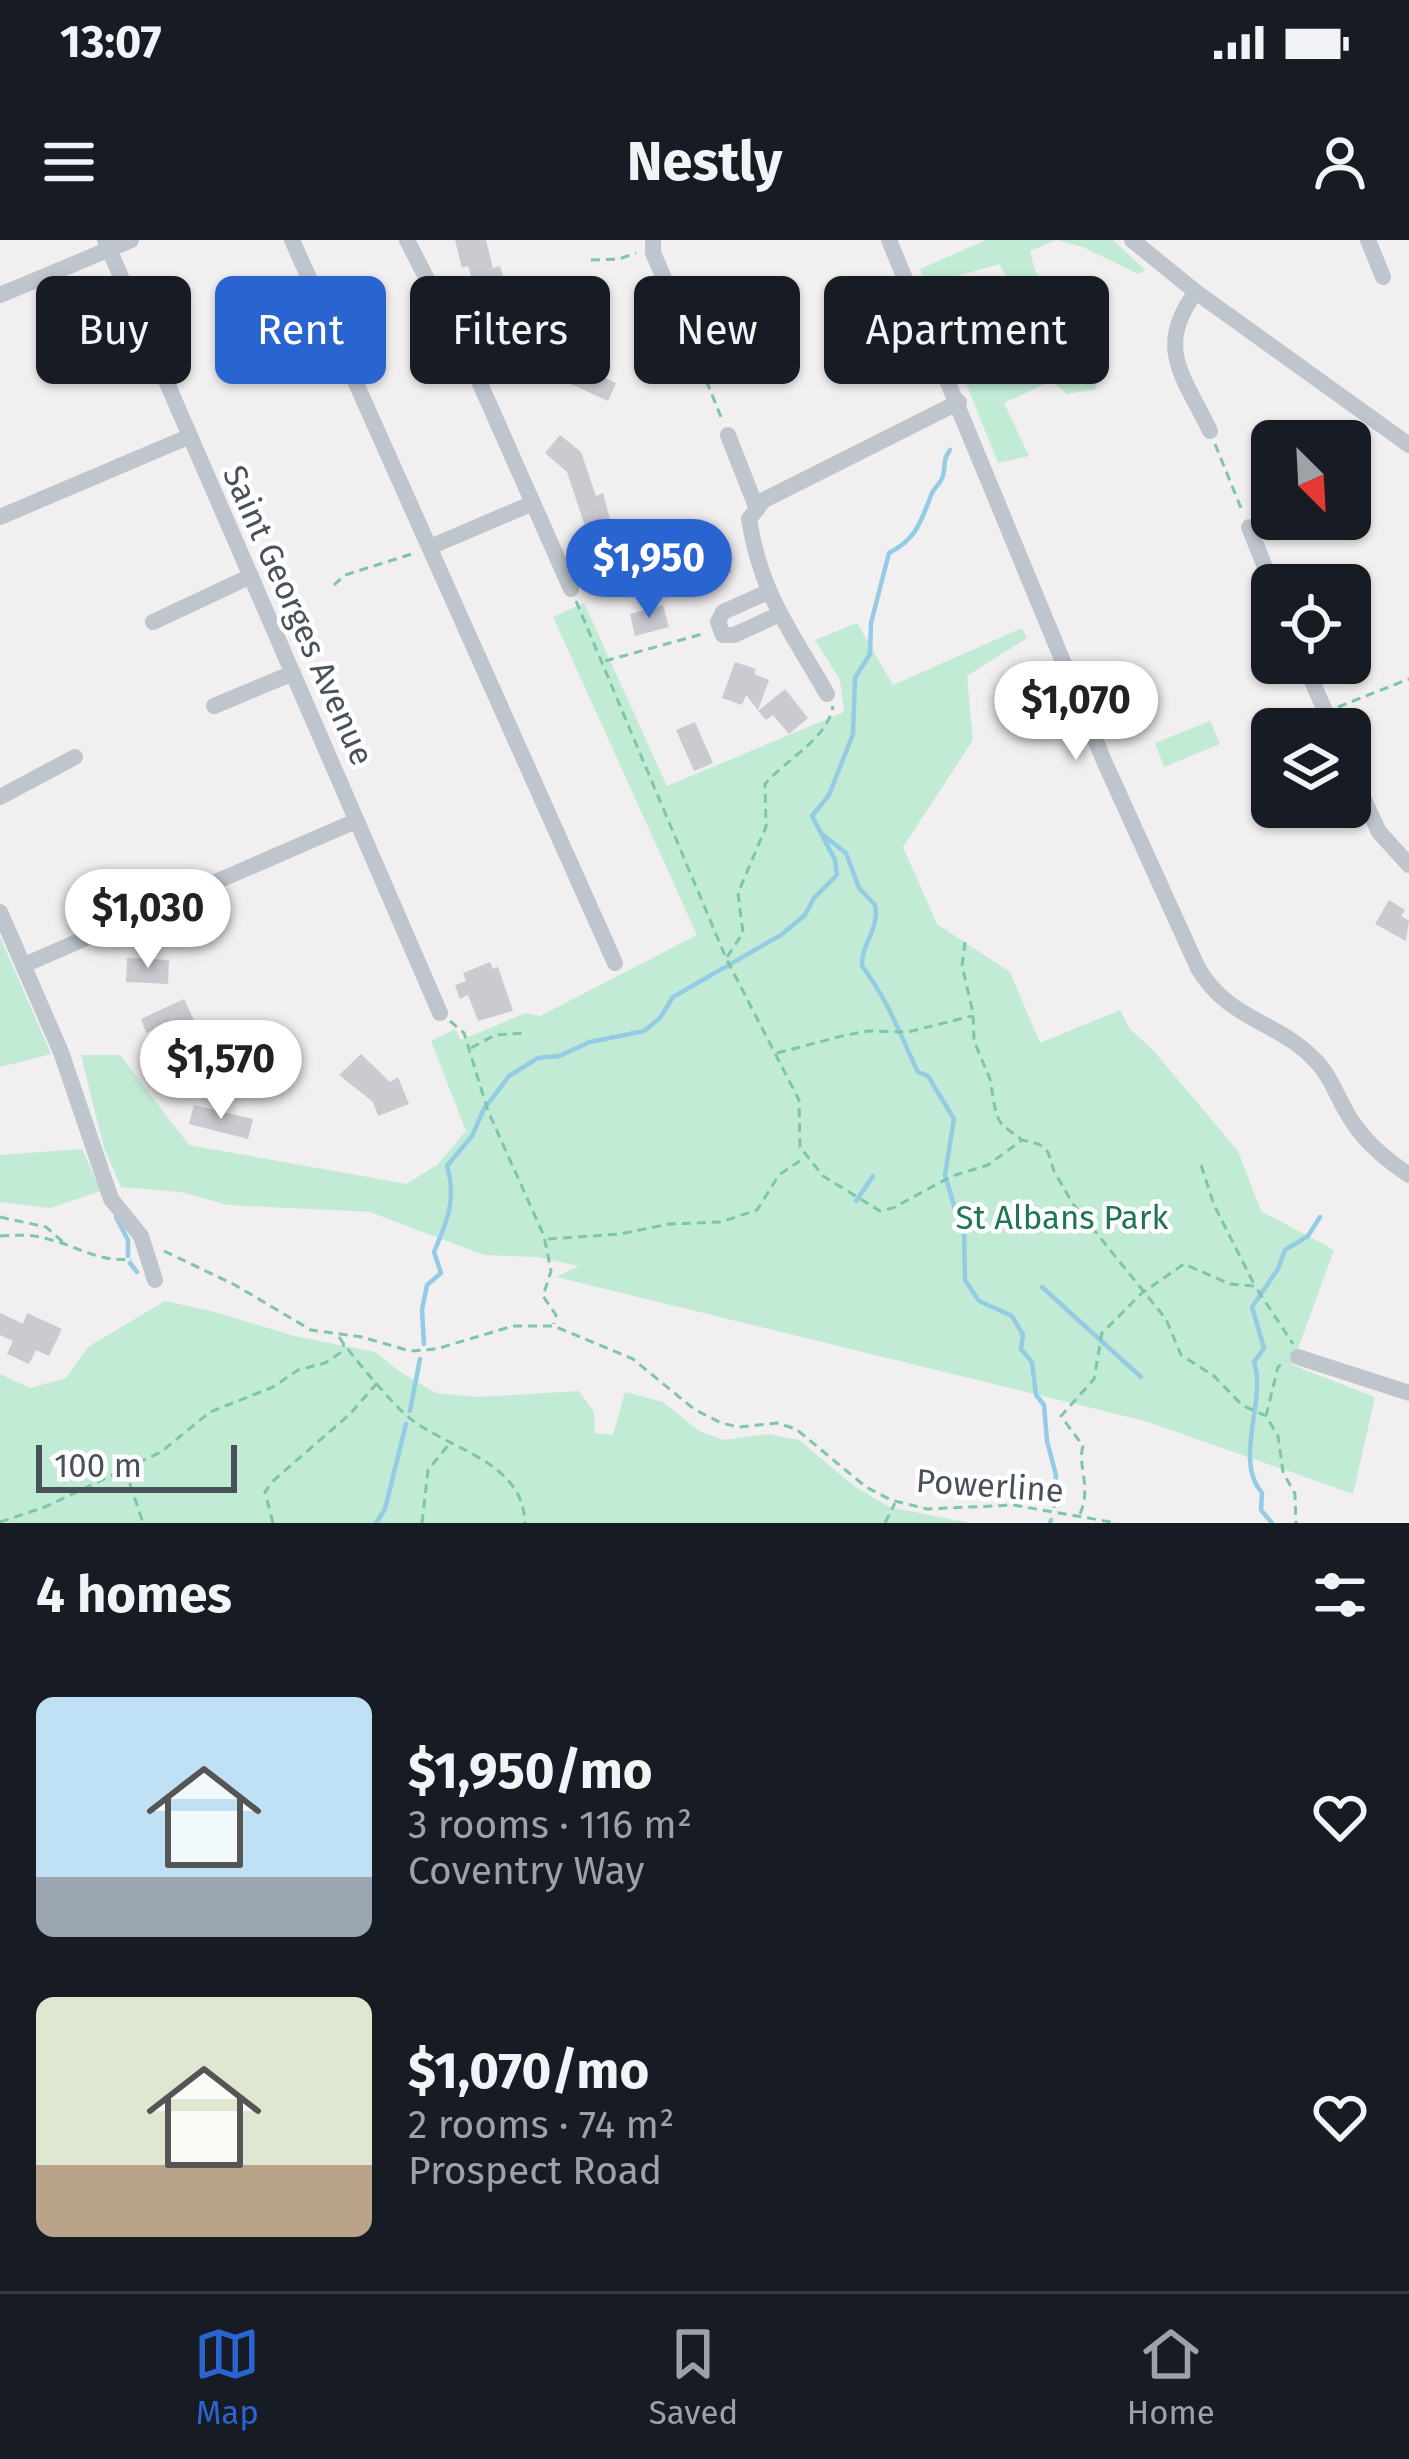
<!DOCTYPE html>
<html lang="en">
<head>
<meta charset="utf-8">
<style>
	:root { --surface:#171b24; --page:#242831; --text:#f1f3f6; --muted:#9ea1a6; --line:#363941; --accent:#2a64d1 }
	body { margin:0; font-family:"Fira Sans",sans-serif; background:var(--page); color:var(--text); height:100vh; display:flex; flex-direction:column; font-size:45px; white-space:nowrap }
	* { box-sizing:border-box; margin:0 }
	p { font-size:39px; color:var(--muted) }
	.icon { flex:none; width:66px; height:66px; fill:none; stroke:currentColor; stroke-width:2; stroke-linecap:round; stroke-linejoin:round }
	.map { position:relative; height:1283px; overflow:hidden }
	.panel { display:flex; flex-direction:column; background:var(--surface); flex:1 }
	.panel>* { flex:none }
	.banner { position:absolute; left:36px; top:36px; width:1338px; height:108px; display:flex; gap:24px }
	.needle { width:78px; rotate:156deg }
	.tools { position:absolute; left:1251px; top:180px; display:grid; gap:24px }
	.tools a { display:grid; place-items:center; width:120px; height:120px; border-radius:18px; background:var(--surface); box-shadow:0 3px 9px #0004; font-size:60px }
	.scale { position:absolute; left:36px; bottom:30px; width:201px; box-sizing:border-box; padding-left:12px; border:6px solid #49515b; border-top:0; font-size:33px; line-height:42px; white-space:nowrap; color:#49515b; -webkit-text-stroke:9px #fff; paint-order:stroke }
	.price { position:absolute; translate:-50% -102px; padding:0 27px; border-radius:42px; background:#fff; color:#222; font-size:39px; line-height:78px; filter:drop-shadow(0 3px 6px #0008) }
	.price::after { content:''; position:absolute; left:50%; top:72px; width:36px; height:27px; margin-left:-18px; background:inherit; clip-path:polygon(0 0,100% 0,50% 100%) }
	.price.active { background:var(--accent); color:#fff }
	ul { padding:0; list-style:none }
	li { display:flex; align-items:center; gap:36px; height:300px; padding:0 36px }
	li span { display:grid; place-items:center; flex:none; width:336px; height:240px; border-radius:18px; color:#555 }
	li>.icon { margin-inline-start:auto }
	span .icon { width:144px; height:144px; fill:#fffc; stroke-width:1 }
	li b { font-size:51px }
	h2 { display:flex; justify-content:space-between; align-items:center; height:144px; padding:0 36px; font-size:51px }
	.tag { padding:0 42px; border-radius:18px; background:var(--surface); box-shadow:0 3px 9px #0004; font-size:42px; line-height:108px }
	.tag.active { background:var(--accent); color:#fff }
	.status { display:flex; justify-content:space-between; align-items:center; height:84px; padding:0 60px; background:var(--surface); direction:ltr }
	.status svg { height:33px; fill:currentColor }
	header { display:flex; justify-content:space-between; align-items:center; height:156px; padding:0 36px; background:var(--surface); font-size:54px; font-weight:700 }
	.tabs { display:flex; justify-content:space-around; align-items:center; height:168px; border-top:3px solid var(--line); background:var(--surface); font-size:33px; color:var(--muted) }
	.tabs a { display:grid; justify-items:center; gap:6px }
	.tabs .active { color:var(--accent) }
	.map>svg:first-child { display:block }
</style>
</head>
<body>
<div class="status"><b>13:07</b><svg viewBox="0 0 49 12"><path d="M0 12V9h3v3zM5 12V6h3v6zM10 12V3h3v9zM15 12V0h3v12zM26 1h20v11H26zM47 4h2v5h-2z"/></svg></div>
<header><svg class="icon" aria-label="menu" viewBox="0 0 24 24"><path d="M4 6h16M4 12h16M4 18h16"/></svg>Nestly<svg class="icon" aria-label="person" viewBox="0 0 24 24"><circle cx="12" cy="8" r="4"/><path d="M4 21q1-7 8-7t8 7"/></svg></header>
<div class="map">
<svg width="1409" height="1283" viewBox="0 0 1409 1283">
	<rect width="100%" height="100%" fill="#f1efef"/>
	<!-- green -->
	<g fill="#c2ebd5">
		<path d="M986,0H1113L1145,30L1138,34L1083,7L1056,0L1030,11C1039,56 1078,105 1097,149L1067,154L1051,141L1004,163L1029,216L998,223L939,76L951,71L984,126L1037,90L999,24L926,45L920,29Z"/>
		<path d="M584,363L667,546L844,472L840,440L815,400L857,383L893,445L1022,388L1027,398L967,436L973,500L903,607L937,684L1010,732L1040,803L1120,770L1130,789L1152,809L1238,911L1261,971L1334,1010L1292,1125L1375,1157L1353,1254L1145,1181L556,1037L579,1026L537,1017L484,1015L370,972L228,965L180,952L121,947L104,908L81,815H120L189,905L407,944L438,924L466,891L431,801L455,789L461,800L526,773L540,776L697,695L553,377Z"/>
		<path d="M1210,481L1220,504L1164,527L1155,503Z"/>
		<path d="M0,697L51,814L0,827Z"/>
		<path d="M82,909L101,951L50,968L0,962V915Z"/>
		<path d="M165,1061L215,1072L294,1096L375,1112L399,1131L436,1153L477,1157L579,1151L594,1172L595,1193L613,1195L625,1152L663,1162L699,1191L723,1200L767,1194L799,1200L854,1246L889,1267L970,1283H0V1134L30,1148L66,1138L88,1107Z"/>
	</g>
	<g fill="none" stroke-linecap="round" stroke-linejoin="round">
		<!-- stream -->
		<g stroke="#93cce4" stroke-width="4.5">
			<path d="M823,595L846,613L859,648L875,665C880,689 861,704 862,726C891,765 898,791 918,832L928,836L954,879L945,935L955,969L964,983L965,1040L979,1061L1012,1076L1023,1095L1021,1109L1032,1122L1036,1155L1044,1165L1047,1201L1056,1235L1054,1266"/>
			<path d="M856,961L873,936"/>
			<path d="M116,977L128,1000V1016"/>
			<path d="M130,1023L137,1032"/>
			<path d="M1042,1047L1141,1137"/>
			<path d="M424,1104L422,1070L427,1045L441,1033L434,1012C447,982 457,959 447,926L472,896L484,869L509,836L538,818L559,816L590,802L644,791L660,778L673,757L781,695L805,675L814,658L837,635L835,620L812,576L829,555L853,494L855,438L870,414L871,383L889,313C918,298 921,280 932,253C935,247 941,243 943,236C946,225 942,221 950,210"/>
			<path d="M410,1171L420,1119"/>
			<path d="M376,1283L385,1269L406,1184"/>
			<path d="M1050,1283L1051,1280"/>
			<path d="M1272,1283L1261,1270L1262,1253C1233,1220 1267,1160 1254,1122L1264,1108L1252,1067L1278,1029L1285,1010L1308,996L1320,977"/>
		</g>
	</g>
	<!-- building -->
	<g fill="#c9cbd1">
		<path d="M455,0H486L493,28L500,26L515,73L504,77L516,106L500,114L485,83L468,26L462,28Z"/>
		<path d="M582,38L608,80L587,92L562,51Z"/>
		<path d="M579,126L616,143L608,161L571,144Z"/>
		<path d="M560,195L581,212L596,256L603,253L619,313L602,317L593,283L585,286L567,232L545,213Z"/>
		<path d="M722,305L732,332L696,345L687,318Z"/>
		<path d="M659,316L661,344L625,347L622,319Z"/>
		<path d="M663,365L669,387L635,396L630,374Z"/>
		<path d="M735,422L756,429L754,434L769,440L758,470L746,455L742,465L722,458Z"/>
		<path d="M785,449L808,478L789,494L773,475L766,480L758,471Z"/>
		<path d="M695,482L713,523L694,531L676,490Z"/>
		<path d="M1389,660L1405,670L1401,676L1409,681L1406,701L1375,684Z"/>
		<path d="M127,718L169,720L168,744L126,742Z"/>
		<path d="M490,722L493,729L498,727L513,771L478,781L468,755L460,759L455,745L466,741L463,733Z"/>
		<path d="M184,759L194,780L153,799V790L146,793L141,779Z"/>
		<path d="M190,800V810H197L198,833L160,834V821H154L153,802Z"/>
		<path d="M361,814L390,842L398,837L409,864L378,876L373,862L339,835Z"/>
		<path d="M194,865L253,879L248,899L189,884Z"/>
		<path d="M0,1073L23,1084L27,1073L62,1089L49,1116L36,1110L29,1124L7,1114L13,1101L0,1095Z"/>
	</g>
	<g fill="none" stroke-linecap="round" stroke-linejoin="round">
		<!-- path -->
		<g stroke="#7dc6a8" stroke-width="3" stroke-dasharray="9 6" stroke-linecap="butt">
			<path d="M591,20L619,19L636,13"/>
			<path d="M684,85L723,182"/>
			<path d="M1215,204L1243,273"/>
			<path d="M334,345L345,335L415,313"/>
			<path d="M576,361L726,718L799,860L800,907L823,936L880,971L893,968L952,936L988,925L1022,900L1039,904L1048,912L1054,931L1073,964L1166,1079L1181,1115L1214,1136L1242,1165L1266,1176L1278,1196L1283,1232L1295,1254L1296,1283"/>
			<path d="M605,421L706,393"/>
			<path d="M1338,467L1409,439"/>
			<path d="M965,702L962,726L973,773L974,801L990,839L996,874L1002,885L1021,899"/>
			<path d="M727,717L743,693L738,653L766,587L765,544C787,518 827,500 833,466"/>
			<path d="M450,781L464,793L488,871L544,996L551,1031L543,1056L556,1075L554,1084"/>
			<path d="M471,808L495,795L526,793"/>
			<path d="M777,813L846,795L869,791L908,792L972,776"/>
			<path d="M1201,925L1214,965L1254,1044"/>
			<path d="M0,977L46,987L63,1002"/>
			<path d="M0,996C17,995 32,994 48,999C77,1006 100,1023 132,1019"/>
			<path d="M548,999L620,994L669,984L721,982L757,970L779,935L804,918"/>
			<path d="M164,1011L235,1045L311,1090L362,1097L410,1111L436,1109L513,1086H554L633,1119L694,1169L721,1183L739,1187L777,1183L796,1189L866,1247L891,1260L927,1269L1013,1265L1117,1283"/>
			<path d="M339,1097C350,1114 391,1162 406,1175C446,1210 523,1219 525,1283"/>
			<path d="M1266,1176L1278,1127L1286,1121"/>
			<path d="M125,1229L143,1283"/>
			<path d="M1080,1274C1092,1247 1077,1226 1083,1206L1061,1176L1094,1139L1102,1093L1142,1053L1184,1024L1230,1044L1255,1046L1293,1104"/>
			<path d="M0,1282L45,1267L161,1212L210,1172L273,1147L298,1130L325,1123L340,1113L344,1104"/>
			<path d="M273,1283L265,1252L274,1240L350,1174L378,1142"/>
			<path d="M422,1283L428,1230L450,1203"/>
			<path d="M885,1283L895,1263"/>
		</g>
		<!-- minor -->
		<g stroke="#bfc5cd" stroke-width="16">
			<path d="M105,0L440,773"/>
			<path d="M292,0L615,723"/>
			<path d="M407,0L478,139L571,349"/>
			<path d="M653,0V13L679,72"/>
			<path d="M889,0L1104,521L1198,728C1228,780 1278,781 1315,820C1333,838 1339,864 1354,884C1368,905 1388,921 1409,935"/>
			<path d="M1132,0L1196,52L1409,205"/>
			<path d="M1368,0L1383,37"/>
			<path d="M1196,52C1154,107 1184,137 1210,191"/>
			<path d="M0,55L131,0"/>
			<path d="M478,139L571,94"/>
			<path d="M728,195L757,269"/>
			<path d="M0,277L188,197"/>
			<path d="M1249,287L1272,345"/>
			<path d="M430,307L533,263"/>
			<path d="M768,352L723,372L718,382L723,395H734L778,375"/>
			<path d="M153,382L251,336"/>
			<path d="M1304,423L1333,489"/>
			<path d="M827,454C790,389 761,355 749,279L764,260L959,162"/>
			<path d="M214,466L293,433"/>
			<path d="M1350,530L1379,592L1409,625"/>
			<path d="M0,557L75,517"/>
			<path d="M0,672L61,812L111,959L141,996L155,1040"/>
			<path d="M24,725L356,581"/>
			<path d="M1298,1117L1409,1153"/>
		</g>
	</g>
	<g text-anchor="middle" stroke-width="9" stroke-linejoin="round" paint-order="stroke">
		<!-- street labels -->
		<g font-size="33" fill="#49515b" stroke="#fff">
			<text transform="translate(299 375) rotate(66)" y="12">Saint Georges Avenue</text>
			<text transform="translate(990 1245) rotate(4)" y="12">Powerline</text>
		</g>
		<!-- park labels -->
		<g font-size="33" fill="#207652" stroke="#fff">
			<text x="1062" y="989">St Albans Park</text>
		</g>
	</g>
</svg>
<div class="tools">
<a><svg class="needle" viewBox="-14 -14 28 28"><path d="M0-13l5 13h-10z" fill="#e53935"/><path d="M0 13l5-13h-10z" fill="#9ea1a6"/></svg></a>
<a><svg class="icon" aria-label="locate" viewBox="0 0 24 24"><circle cx="12" cy="12" r="6"/><path d="M12 2v4M12 18v4M2 12h4M18 12h4"/></svg></a>
<a><svg class="icon" aria-label="layers" viewBox="0 0 24 24"><path d="M12 4l9 5-9 5-9-5zM3 14l9 5 9-5"/></svg></a>
</div>
<div class="scale">100 m</div>
<b class="price active" style="left:649px;top:381px">$1,950</b>
<b class="price" style="left:1076px;top:523px">$1,070</b>
<b class="price" style="left:148px;top:731px">$1,030</b>
<b class="price" style="left:221px;top:882px">$1,570</b>
<div class="banner">
<a class="tag">Buy</a>
<a class="tag active">Rent</a>
<a class="tag">Filters</a>
<a class="tag">New</a>
<a class="tag">Apartment</a>
</div>
</div>
<section class="panel">
<h2>4 homes<svg class="icon" aria-label="filters" viewBox="0 0 24 24"><path d="M4 7h16M4 17h16"/><circle cx="9" cy="7" r="2"/><circle cx="15" cy="17" r="2"/></svg></h2>
<ul>
<li><span style="background:linear-gradient(#bfe0f5 75%,#9aa5b1 0)"><svg class="icon" aria-label="home" viewBox="0 0 24 24"><path d="M3 11l9-7 9 7M6 9v11h12V9"/></svg></span><div><b>$1,950/mo</b><p>3 rooms · 116 m²</p><p>Coventry Way</p></div><svg class="icon" aria-label="heart" viewBox="0 0 24 24"><path d="M12 20l-8-8c-3-5 5-10 8-4 3-6 11-1 8 4z"/></svg></li>
<li><span style="background:linear-gradient(#dfe7d0 70%,#b9a48a 0)"><svg class="icon" aria-label="home" viewBox="0 0 24 24"><path d="M3 11l9-7 9 7M6 9v11h12V9"/></svg></span><div><b>$1,070/mo</b><p>2 rooms · 74 m²</p><p>Prospect Road</p></div><svg class="icon" aria-label="heart" viewBox="0 0 24 24"><path d="M12 20l-8-8c-3-5 5-10 8-4 3-6 11-1 8 4z"/></svg></li>
</ul>
</section>
<nav class="tabs">
<a class="active"><svg class="icon" aria-label="map" viewBox="0 0 24 24"><path d="M3 6l6-2 6 2 6-2v14l-6 2-6-2-6 2zM9 4v14M15 6v14"/></svg>Map</a>
<a><svg class="icon" aria-label="saved" viewBox="0 0 24 24"><path d="M7 4h10v16l-5-4-5 4z"/></svg>Saved</a>
<a><svg class="icon" aria-label="home" viewBox="0 0 24 24"><path d="M3 11l9-7 9 7M6 9v11h12V9"/></svg>Home</a>
</nav>
</body>
</html>
